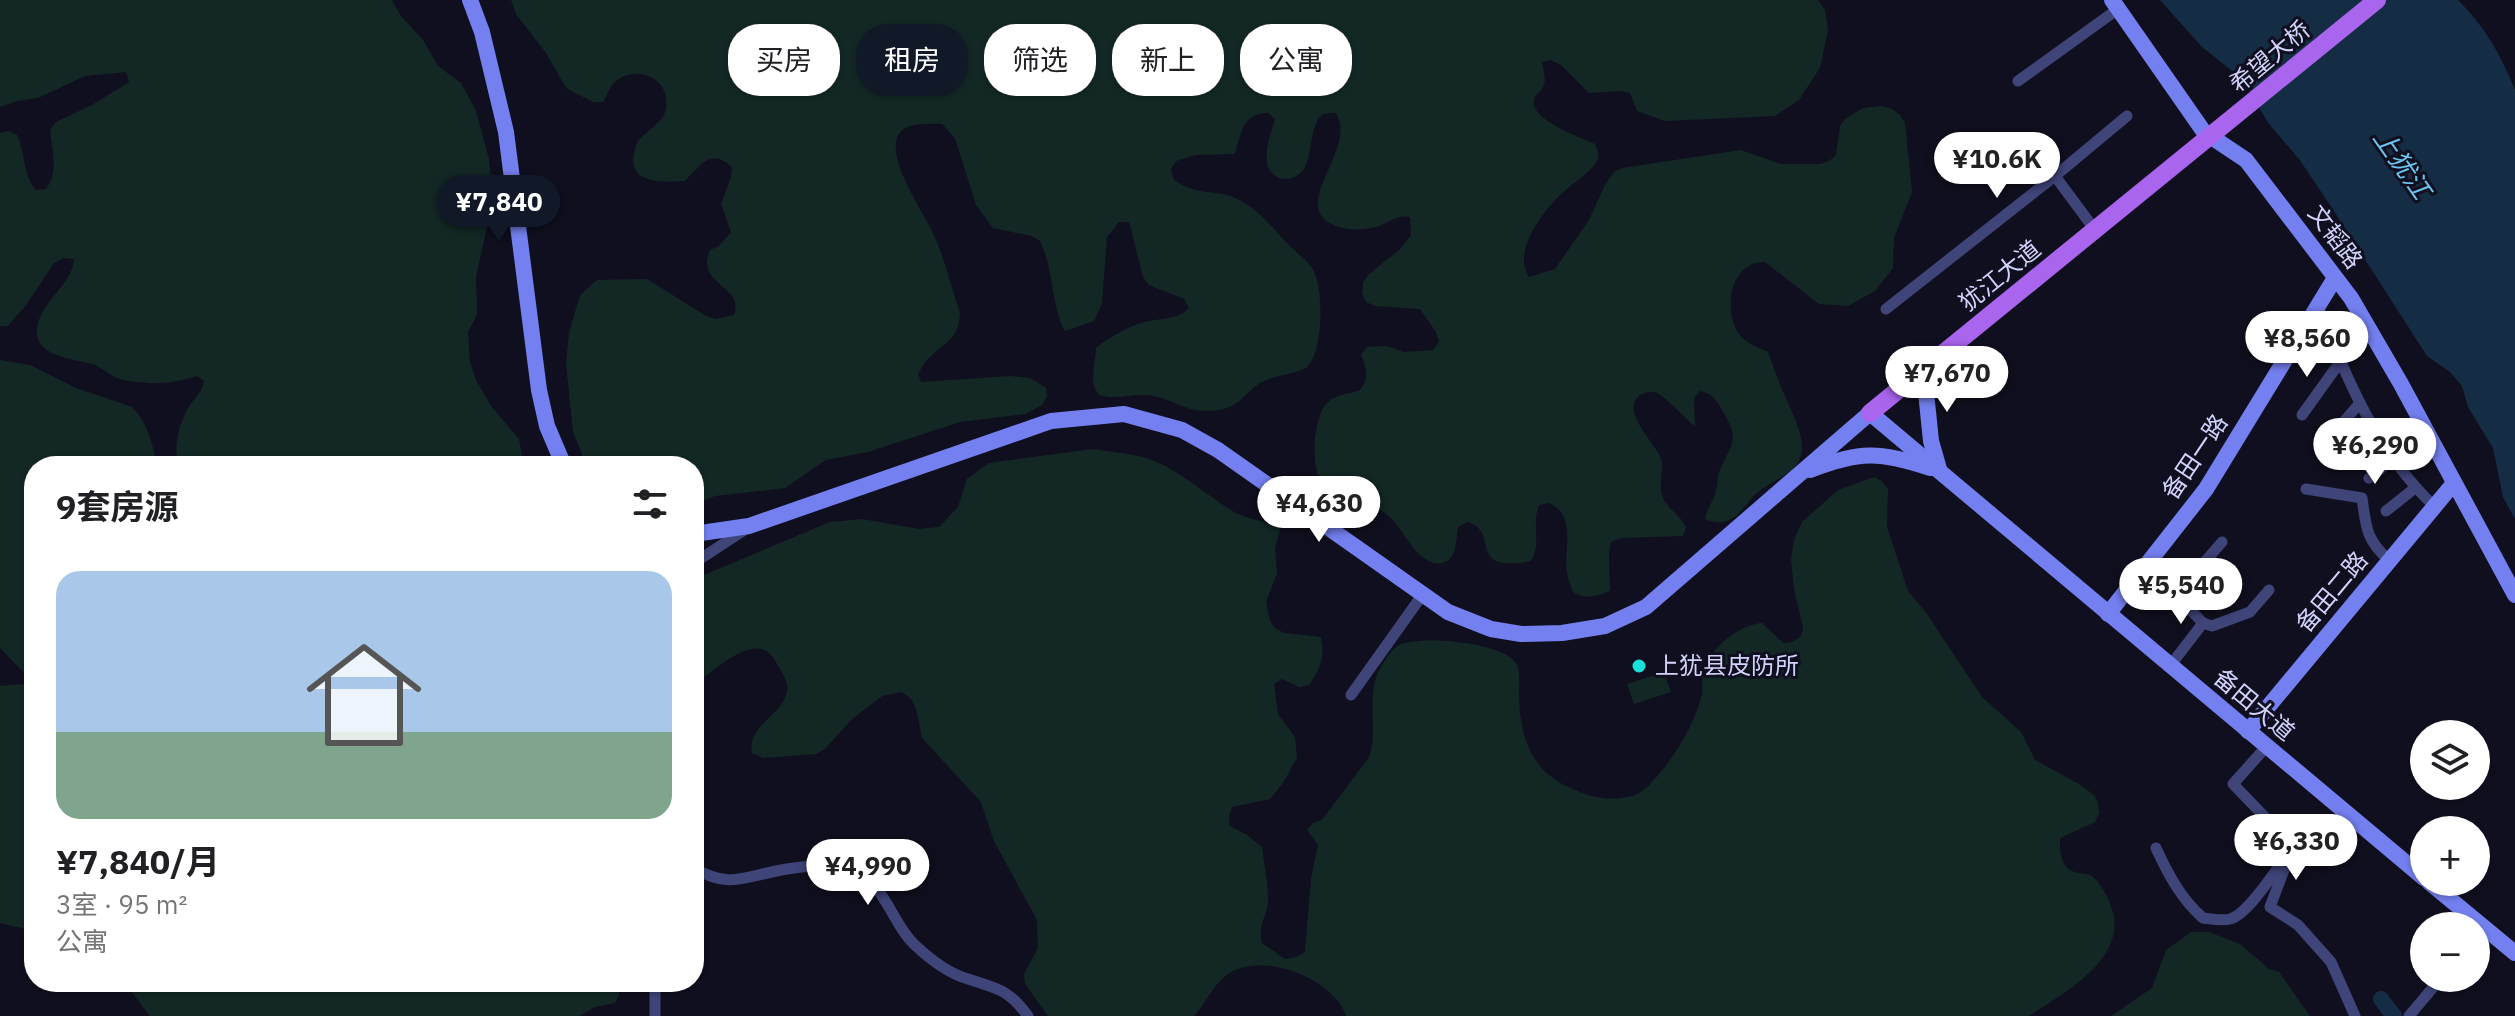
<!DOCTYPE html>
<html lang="zh">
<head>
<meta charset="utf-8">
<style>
	:root { --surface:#fff; --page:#f6f6f6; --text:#202124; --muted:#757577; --accent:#111827 }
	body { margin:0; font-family:"IBM Plex Sans","Noto Sans SC",sans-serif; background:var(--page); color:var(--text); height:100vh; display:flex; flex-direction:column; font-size:30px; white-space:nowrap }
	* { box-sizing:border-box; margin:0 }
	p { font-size:26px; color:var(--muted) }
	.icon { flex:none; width:44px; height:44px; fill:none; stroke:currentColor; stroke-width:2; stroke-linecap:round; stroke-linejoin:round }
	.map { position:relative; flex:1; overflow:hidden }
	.details { position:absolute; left:24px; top:456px; width:680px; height:536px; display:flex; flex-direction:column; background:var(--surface); border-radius:32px; box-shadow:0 2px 6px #0004 }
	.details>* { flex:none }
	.hud { position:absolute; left:728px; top:24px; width:760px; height:72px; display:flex; gap:16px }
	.tools { position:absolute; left:2410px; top:720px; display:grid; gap:16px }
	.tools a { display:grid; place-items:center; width:80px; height:80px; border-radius:50%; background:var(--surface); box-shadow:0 2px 6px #0004; font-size:40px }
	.price { position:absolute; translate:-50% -68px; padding:0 18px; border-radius:28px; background:#fff; color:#222; font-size:26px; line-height:52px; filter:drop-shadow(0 2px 4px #0008) }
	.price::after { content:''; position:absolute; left:50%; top:48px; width:24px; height:18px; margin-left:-12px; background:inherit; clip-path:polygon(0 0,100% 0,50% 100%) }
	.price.active { background:var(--accent); color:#fff }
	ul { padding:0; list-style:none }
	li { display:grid; align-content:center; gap:16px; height:424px; padding:0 32px }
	li span { display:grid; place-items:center; height:248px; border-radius:24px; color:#555 }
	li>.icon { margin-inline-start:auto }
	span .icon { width:144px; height:144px; fill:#fffc; stroke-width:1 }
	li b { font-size:34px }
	h2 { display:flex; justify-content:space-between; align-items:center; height:96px; padding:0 32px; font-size:34px }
	.tag { padding:0 28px; border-radius:32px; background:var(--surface); box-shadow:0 2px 6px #0004; font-size:28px; line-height:72px }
	.tag.active { background:var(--accent); color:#fff }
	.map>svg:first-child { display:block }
</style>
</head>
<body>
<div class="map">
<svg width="2515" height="1016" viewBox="0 0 2515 1016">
	<rect width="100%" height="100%" fill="#100f1f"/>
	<!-- green -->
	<g fill="#132825">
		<path d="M0,0H392L400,15L423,40L438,66L461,83L476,111L489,159L492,189L489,218L476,277L477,315L468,332L470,362L476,380L491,406L519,439L524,466H178C174,446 178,426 188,408C194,398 202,393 204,381L197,376C180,381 165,384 148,383C138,382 125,381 117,378C109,375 103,368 95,365C77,359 34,357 37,330C39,302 72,286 74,259L64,258L54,263L27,304L8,326H0V133L8,131L17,135C26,153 22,174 36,190L46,189C59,172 52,150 50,130L56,122L92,105L129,82L126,72L85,76L38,98L17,101L0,107Z"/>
		<path d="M511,0H1818L1825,10L1828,30L1820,68L1799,100L1775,116L1665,121L1637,111L1630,93L1621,91L1589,93L1561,65L1551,60L1542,62C1543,70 1547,79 1543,87C1541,91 1537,93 1535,97C1524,118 1580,137 1595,144C1597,149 1600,155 1597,161C1591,172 1569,186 1560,195C1542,213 1512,252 1529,277L1555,269L1589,220L1605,185L1614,172L1622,168L1741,150L1781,164H1820L1829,161L1836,155L1840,126L1845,119L1863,108L1882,106L1892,109L1900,115L1905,123L1912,192L1894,238L1893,268L1875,291L1848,306L1819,304L1765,262C1732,261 1723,305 1737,331C1743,342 1757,347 1768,352C1773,366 1778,380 1784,394C1792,414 1815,450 1792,470C1778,481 1763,485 1751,499C1738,515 1727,529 1705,519C1707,508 1714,501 1716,490C1718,484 1717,478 1719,472C1732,442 1741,441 1722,410C1716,399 1712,393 1700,391L1694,398L1695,426C1685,419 1665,396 1657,393C1652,391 1644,392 1639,396C1621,411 1653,441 1660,456C1666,468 1657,482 1663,498C1668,509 1680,515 1686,527L1683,536L1621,538L1611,542L1609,552L1610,591C1596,596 1587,600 1573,592C1571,586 1568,579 1567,573C1563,549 1578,517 1549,503L1539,505C1531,524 1542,544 1531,561C1464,574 1502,531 1467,522L1458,527C1456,540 1457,560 1442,563C1419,568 1403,528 1389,516C1373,502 1346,502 1327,489C1309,478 1312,418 1327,403C1337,393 1348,395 1360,390C1370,377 1366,368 1361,354L1367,347L1386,346L1404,352L1433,350L1439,342L1436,332L1420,309L1375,306L1366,302L1362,293L1363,283L1368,275L1399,250L1411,235L1410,217C1396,214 1389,223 1376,227C1359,231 1336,231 1323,218C1301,194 1356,146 1336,113C1330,113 1323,112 1319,118C1310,131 1312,153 1305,167C1298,181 1277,184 1269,169C1262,155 1271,134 1275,119L1268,113C1243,113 1241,133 1235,154L1195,155L1176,161L1171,169L1173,179C1197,196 1206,189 1230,196C1254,204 1270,225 1286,242C1294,251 1305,258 1312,268C1324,286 1324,351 1307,367C1298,374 1274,375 1262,382C1248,389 1240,406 1223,409C1187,417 1177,398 1147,395C1130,394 1115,400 1099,395L1094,387L1093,377L1096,348C1108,338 1126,328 1141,323C1157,318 1179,320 1189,308L1184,299L1149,285L1143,277L1129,222H1119L1107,237L1102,304L1094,321L1065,331C1051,307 1054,269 1040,241L1032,236L993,228L976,205L955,138L942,124C928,124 903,121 897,138C888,165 927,216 937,242C946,265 952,289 960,313C959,338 946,342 930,357C925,361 921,368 918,374L921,382L1010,376L1030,378L1046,388L1047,397L1042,405L1025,414L960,422L868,452L826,460L785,488L715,496L694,505V466H587L573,432L566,363L569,333L580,295L597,280L647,279L706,316L716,319L734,315C745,284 695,287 710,250L719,246L731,232L721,204L731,177L732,167C708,146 701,168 684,181C666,182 633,185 633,159C634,153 635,146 638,141C647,130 664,123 666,108C671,79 638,64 616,81C609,86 608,95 603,102H593L566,88L546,53L516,14Z"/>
		<path d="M0,360L30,365L76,388L132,407C148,423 153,445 157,466H34V931L0,923V686L24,684L27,676L0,648Z"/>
		<path d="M1093,449C1109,452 1127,453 1143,457C1177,467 1204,494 1234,512C1248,520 1267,520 1280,529L1275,548L1277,573L1266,602L1270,621L1275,628L1284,633L1321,637C1325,657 1321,668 1309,685L1299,687L1282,679L1274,684L1278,714L1295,737L1297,758L1283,783L1270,799L1232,807L1229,816L1230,826L1247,835L1262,847C1264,864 1268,882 1268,899C1268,917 1257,923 1262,943L1285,959L1296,957L1305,952L1311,879L1318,845L1307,830L1313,823L1322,820L1369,757C1379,730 1365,696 1380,668C1385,661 1391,649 1399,645C1421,635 1500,642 1515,662C1521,670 1519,682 1519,691C1519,732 1528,768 1568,787C1589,797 1608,802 1632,796C1644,793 1651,783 1659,774C1678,752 1695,722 1702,694C1703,686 1701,677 1704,670C1712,647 1738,625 1762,623L1783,643L1792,642L1801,636L1803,627L1794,589L1791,559L1794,540L1802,522L1838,490L1874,477L1882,481L1888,489L1887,527L1908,591L1927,614L1982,697L2021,732L2035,760L2079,784L2094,795L2098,803L2099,813L2095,822L2060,838C2060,854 2060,869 2078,873C2082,874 2086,873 2090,875C2099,880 2108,897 2111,906C2130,958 2065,992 2029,1016H1346C1334,980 1269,954 1235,970C1215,979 1208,1001 1194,1016H1048L1025,984L1024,974L1038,948L1037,920L994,841L981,802L922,738L916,708L911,699L902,692L882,696L851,720L825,749L816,754L763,758L752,753C747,724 783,716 787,691C789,681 780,670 776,662C757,626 715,672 694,684V579L830,522L862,519L919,529L939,527L958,507L967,479L989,463Z"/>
		<path d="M1664,672L1671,692L1634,704L1627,684Z"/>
		<path d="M2191,932H2209L2240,944L2269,969L2279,972L2310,1016H2111L2152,988L2166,950Z"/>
		<path d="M124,982H619V995L615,1003L595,1007L579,1016H150Z"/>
	</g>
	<!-- water -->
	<path fill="#142d44" d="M2160,0H2458C2485,27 2501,55 2515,90V519L2503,497L2493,448L2468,407L2462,386L2450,372L2427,356L2330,205L2299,159L2269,124L2241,78L2202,47Z"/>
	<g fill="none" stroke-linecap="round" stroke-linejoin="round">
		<!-- river -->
		<path stroke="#142d44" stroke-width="16" d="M2381,999L2394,1016"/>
		<!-- street -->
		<g stroke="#3f4479" stroke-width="11">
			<path d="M2018,81L2118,9"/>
			<path d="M2055,176L2127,116"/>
			<path d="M2318,306C2346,378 2377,452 2434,506"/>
			<path d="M1886,309L2055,176L2095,230"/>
			<path d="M2360,403L2333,434L2347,447L2374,429"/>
			<path d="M2302,415L2340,362"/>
			<path d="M2369,478L2394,458"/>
			<path d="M2306,489L2362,498C2366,527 2366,540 2389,560"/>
			<path d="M2386,511L2415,488"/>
			<path d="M2222,542L2176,595L2203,623L2212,626L2250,612L2269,590"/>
			<path d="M694,563L749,527"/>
			<path d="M2170,666L2203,623"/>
			<path d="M1351,695L1423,594"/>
			<path d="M2266,747L2233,784L2293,846L2270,907L2298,925L2331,962L2355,1016"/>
			<path d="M2156,848C2168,874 2181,899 2203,918C2211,919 2222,921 2230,919C2246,915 2270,879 2280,865"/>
			<path d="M694,868C727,888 742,878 776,871C799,866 826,864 849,870C885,879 891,924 916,946C930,959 950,974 968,979C998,989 1008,989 1028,1016"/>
			<path d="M655,1016V982"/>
			<path d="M2409,1016L2441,978"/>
		</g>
		<!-- secondary -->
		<g stroke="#7480f0" stroke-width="16">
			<path d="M470,0L482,32L506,132L539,390L547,426L564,466"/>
			<path d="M2112,0L2204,132L2246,160L2351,298L2401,384L2515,595"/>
			<path d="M1939,469L1931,441L1926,392L1939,357"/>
			<path d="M1810,470C1859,451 1880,451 1930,468"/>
			<path d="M694,534L749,526L1051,421L1124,414L1182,430L1218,450L1448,612L1491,629L1521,634L1562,633L1605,626L1646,607L1870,413L2424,878"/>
			<path d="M2108,614L2206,489L2335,278"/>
			<path d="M2248,731L2454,483"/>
			<path d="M2429,882L2515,953"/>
		</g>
		<!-- primary -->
		<path stroke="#aa65ee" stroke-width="18" d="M1870,413L2377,0"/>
	</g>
	<!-- markers -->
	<circle fill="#18e0db" stroke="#100f1f" stroke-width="3" cx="1639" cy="666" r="8"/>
	<g text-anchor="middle" stroke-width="6" stroke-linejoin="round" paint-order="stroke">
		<!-- street labels -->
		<g font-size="24" fill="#d2d3fa" stroke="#100f1f">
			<text transform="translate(2270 57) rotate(-40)" y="8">希望大桥</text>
			<text transform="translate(2335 237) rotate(53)" y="8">文韬路</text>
			<text transform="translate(2000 276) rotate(-39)" y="8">犹江大道</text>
			<text transform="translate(2195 457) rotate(-56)" y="8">备田一路</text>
			<text transform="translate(2332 592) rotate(-50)" y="8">备田二路</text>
			<text transform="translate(2254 705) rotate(40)" y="8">备田大道</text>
		</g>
		<!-- poi labels -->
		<g font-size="24" fill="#d2d3fa" stroke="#100f1f" text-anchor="start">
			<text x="1655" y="674">上犹县皮防所</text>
		</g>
		<!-- water labels -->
		<g font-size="26" font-style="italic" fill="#6bc3ef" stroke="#100f1f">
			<text transform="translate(2402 164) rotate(55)" y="9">上犹江</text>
		</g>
	</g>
</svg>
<div class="tools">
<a><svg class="icon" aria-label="layers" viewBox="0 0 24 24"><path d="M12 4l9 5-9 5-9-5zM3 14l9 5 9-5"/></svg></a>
<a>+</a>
<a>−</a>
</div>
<b class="price" style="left:1997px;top:200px">¥10.6K</b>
<b class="price active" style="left:499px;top:243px">¥7,840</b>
<b class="price" style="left:2307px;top:379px">¥8,560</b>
<b class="price" style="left:1947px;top:414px">¥7,670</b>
<b class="price" style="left:2375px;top:486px">¥6,290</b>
<b class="price" style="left:1319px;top:544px">¥4,630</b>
<b class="price" style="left:2181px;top:626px">¥5,540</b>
<b class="price" style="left:2296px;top:882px">¥6,330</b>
<b class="price" style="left:868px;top:907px">¥4,990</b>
<div class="hud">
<a class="tag">买房</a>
<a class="tag active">租房</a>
<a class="tag">筛选</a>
<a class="tag">新上</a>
<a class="tag">公寓</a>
</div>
<section class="details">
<h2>9套房源<svg class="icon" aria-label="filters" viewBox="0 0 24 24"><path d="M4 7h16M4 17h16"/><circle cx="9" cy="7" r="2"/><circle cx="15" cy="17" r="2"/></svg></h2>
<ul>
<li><span style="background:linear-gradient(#a9c7e8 65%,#7fa58c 0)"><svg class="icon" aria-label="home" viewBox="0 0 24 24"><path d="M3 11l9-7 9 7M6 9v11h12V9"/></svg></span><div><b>¥7,840/月</b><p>3室 · 95 m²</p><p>公寓</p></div></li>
</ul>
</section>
</div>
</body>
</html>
